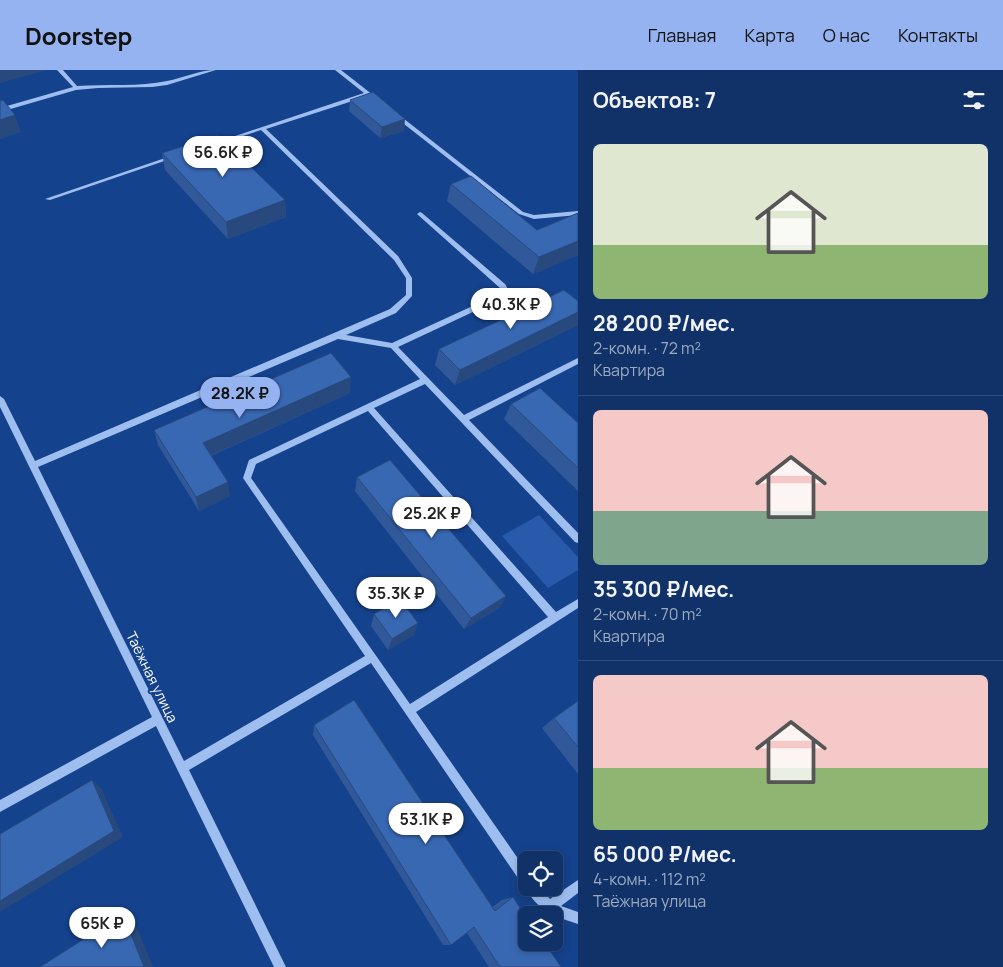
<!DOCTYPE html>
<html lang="ru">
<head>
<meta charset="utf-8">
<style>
	:root { --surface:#103269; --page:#1e3e71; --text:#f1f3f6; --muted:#9caac0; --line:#304d7d; --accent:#95b2f1 }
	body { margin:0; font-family:Manrope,sans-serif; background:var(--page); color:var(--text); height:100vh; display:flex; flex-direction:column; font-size:19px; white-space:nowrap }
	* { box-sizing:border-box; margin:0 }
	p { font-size:16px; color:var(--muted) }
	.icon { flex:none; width:28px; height:28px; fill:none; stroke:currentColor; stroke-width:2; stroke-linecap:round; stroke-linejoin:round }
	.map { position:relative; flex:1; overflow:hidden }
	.sheet { display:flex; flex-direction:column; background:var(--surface); width:425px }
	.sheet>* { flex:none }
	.fabs { position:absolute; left:518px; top:781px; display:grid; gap:10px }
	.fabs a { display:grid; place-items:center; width:45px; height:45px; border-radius:8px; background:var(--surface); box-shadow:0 2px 8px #0003,0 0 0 1px var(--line); font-size:25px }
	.price { position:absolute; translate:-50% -42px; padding:0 11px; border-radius:18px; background:#fff; color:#222; font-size:16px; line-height:32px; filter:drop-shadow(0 1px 2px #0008) }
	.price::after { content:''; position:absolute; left:50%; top:30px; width:15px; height:11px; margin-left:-8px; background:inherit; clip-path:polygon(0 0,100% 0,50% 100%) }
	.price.active { background:var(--accent); color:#111 }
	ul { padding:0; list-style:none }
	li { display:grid; align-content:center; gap:10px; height:265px; padding:0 15px }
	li+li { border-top:1px solid var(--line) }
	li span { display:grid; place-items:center; height:155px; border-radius:8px; color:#555 }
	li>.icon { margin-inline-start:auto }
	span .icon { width:90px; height:90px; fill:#fffc; stroke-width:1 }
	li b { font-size:21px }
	h2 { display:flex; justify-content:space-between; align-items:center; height:60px; padding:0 15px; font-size:21px }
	header { display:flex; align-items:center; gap:30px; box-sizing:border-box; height:70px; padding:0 25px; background:var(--accent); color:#111 }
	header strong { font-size:24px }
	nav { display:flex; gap:28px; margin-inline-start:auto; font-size:18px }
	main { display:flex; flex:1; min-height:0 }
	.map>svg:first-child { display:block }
</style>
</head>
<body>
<header>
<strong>Doorstep</strong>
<nav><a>Главная</a><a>Карта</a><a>О нас</a><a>Контакты</a></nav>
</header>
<main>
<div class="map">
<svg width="578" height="897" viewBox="0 0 578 897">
	<rect width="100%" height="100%" fill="#15428c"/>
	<!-- green -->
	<path fill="#275aab" d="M539,445L578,487V500L548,518L502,466Z"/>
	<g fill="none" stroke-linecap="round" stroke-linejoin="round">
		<!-- minor -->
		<g fill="#9ebef0" fill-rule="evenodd">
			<path d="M57,0H63L77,16C106,14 140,17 167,11C183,8 199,0 216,0L167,15L152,17L98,18L76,20L0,42V38L73,17Z"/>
			<path d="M335,0H341L373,25V27L368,26L266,59L398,186L412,208V226L396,243L346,265L392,273L501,223L502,221L500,218L417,144L420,142L422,143L505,214L509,221L505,227L398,277L464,345L578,288V294L469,350L578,463V473L575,472L425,314L374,338L556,542L578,529V538L416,642L526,800V816L522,814L371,593L189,700L286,897H274L156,656L0,742V730L152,647L0,337V326L4,329L35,391L390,239L406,225V208L394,190L261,60L216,75L211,74L364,23ZM338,269L391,278L420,309L249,390L243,408L365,586L184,691L38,397ZM368,341L548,547L410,634L251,408L256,394Z"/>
			<path d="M395,45H399L523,142L534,145L578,141V145L534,149L519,144L395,47Z"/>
			<path d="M171,86L176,87L50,130L45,129Z"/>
			<path d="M578,810V823L561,836L578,842V854C558,848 535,839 526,818H539L550,829Z"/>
		</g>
	</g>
	<!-- wall -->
	<g fill="#31599a">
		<path d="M350,30L404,61L380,68L349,41Z"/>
		<path d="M162,83L285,130L286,147L228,169L165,100Z"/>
		<path d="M451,114L537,160L578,143V185L533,204L447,131Z"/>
		<path d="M578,231V255L455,315L435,295L439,279Z"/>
		<path d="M350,323L211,386L230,426L199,441L158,375L154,360Z"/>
		<path d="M511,334L578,353V421L504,349Z"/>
		<path d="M357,407L506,526L499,538L464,559L355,421Z"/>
		<path d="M374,544L414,565L388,580L371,556Z"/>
		<path d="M578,631V704L542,658L554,648Z"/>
		<path d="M314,655L492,837L502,830L513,827L561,897H489L467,863L451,875H443L313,665Z"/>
	</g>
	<!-- shaded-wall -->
	<g fill="#28497d">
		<path d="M0,0H48L0,13Z"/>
		<path d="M15,45L21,62L0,69V50Z"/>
		<path d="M405,49L404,61L380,68L382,57Z"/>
		<path d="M285,130L286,147L228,169L226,152Z"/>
		<path d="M578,171V185L533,204L539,187Z"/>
		<path d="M578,242V255L455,315L460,300Z"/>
		<path d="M351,307L350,323L205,388L203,373Z"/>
		<path d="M228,412L230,426L199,441L196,427Z"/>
		<path d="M506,526L499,538L464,559L471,548Z"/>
		<path d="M418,553L414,565L388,580L392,569Z"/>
		<path d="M92,710L101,718L123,767L0,842V831Z"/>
		<path d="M123,844L132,846L153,897H144Z"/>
	</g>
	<!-- building -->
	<g fill="#3968b3" stroke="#28497d">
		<path d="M373,22L405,49L382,57L350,30Z"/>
		<path d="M3,30L15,45L0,50V31Z"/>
		<path d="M218,65L285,130L226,152L162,83Z"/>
		<path d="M471,106L537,160L578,143V171L539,187L451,114Z"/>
		<path d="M564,220L578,231V242L460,300L439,279Z"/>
		<path d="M331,283L351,307L203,373L228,412L196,427L154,360Z"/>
		<path d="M540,318L578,353V398L511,334Z"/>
		<path d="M390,390L506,526L471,548L357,407Z"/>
		<path d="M400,529L418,553L392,569L374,544Z"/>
		<path d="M354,630L495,841L513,827L526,847V872H544L561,897H500L474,857L451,875L314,655Z"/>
		<path d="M578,631V677L554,648Z"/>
		<path d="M92,710L114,761L0,831V764Z"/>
		<path d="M123,844L144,897H40Z"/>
	</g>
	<g text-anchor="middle" stroke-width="4" stroke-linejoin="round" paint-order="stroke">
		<!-- street labels -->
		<g font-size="14" fill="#fff" stroke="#15428c">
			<text transform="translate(152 607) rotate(64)" y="5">Таёжная улица</text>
		</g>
	</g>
</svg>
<div class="fabs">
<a><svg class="icon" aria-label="locate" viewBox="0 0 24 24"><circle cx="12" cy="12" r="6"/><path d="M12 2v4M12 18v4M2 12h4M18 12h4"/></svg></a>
<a><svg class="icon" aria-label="layers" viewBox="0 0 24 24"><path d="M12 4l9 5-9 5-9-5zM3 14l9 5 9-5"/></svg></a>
</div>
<b class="price" style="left:223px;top:108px">56.6K ₽</b>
<b class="price" style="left:511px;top:260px">40.3K ₽</b>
<b class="price active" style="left:240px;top:349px">28.2K ₽</b>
<b class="price" style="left:432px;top:469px">25.2K ₽</b>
<b class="price" style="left:396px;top:549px">35.3K ₽</b>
<b class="price" style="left:426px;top:775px">53.1K ₽</b>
<b class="price" style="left:102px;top:879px">65K ₽</b>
</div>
<section class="sheet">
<h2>Объектов: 7<svg class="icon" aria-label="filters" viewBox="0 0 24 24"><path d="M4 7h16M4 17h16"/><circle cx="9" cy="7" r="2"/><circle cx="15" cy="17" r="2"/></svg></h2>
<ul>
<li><span style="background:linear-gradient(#dfe7d0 65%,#8fb573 0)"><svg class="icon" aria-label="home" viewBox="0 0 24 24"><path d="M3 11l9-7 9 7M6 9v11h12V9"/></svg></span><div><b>28 200 ₽/мес.</b><p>2-комн. · 72 m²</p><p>Квартира</p></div></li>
<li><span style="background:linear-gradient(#f6c9c9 65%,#7fa58c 0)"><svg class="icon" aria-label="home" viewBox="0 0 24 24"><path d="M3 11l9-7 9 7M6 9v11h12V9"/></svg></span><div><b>35 300 ₽/мес.</b><p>2-комн. · 70 m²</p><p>Квартира</p></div></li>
<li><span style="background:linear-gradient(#f6c9c9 60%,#8fb573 0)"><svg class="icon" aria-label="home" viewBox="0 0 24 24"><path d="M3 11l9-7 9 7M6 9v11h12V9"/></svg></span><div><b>65 000 ₽/мес.</b><p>4-комн. · 112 m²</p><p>Таёжная улица</p></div></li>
</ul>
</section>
</main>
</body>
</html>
